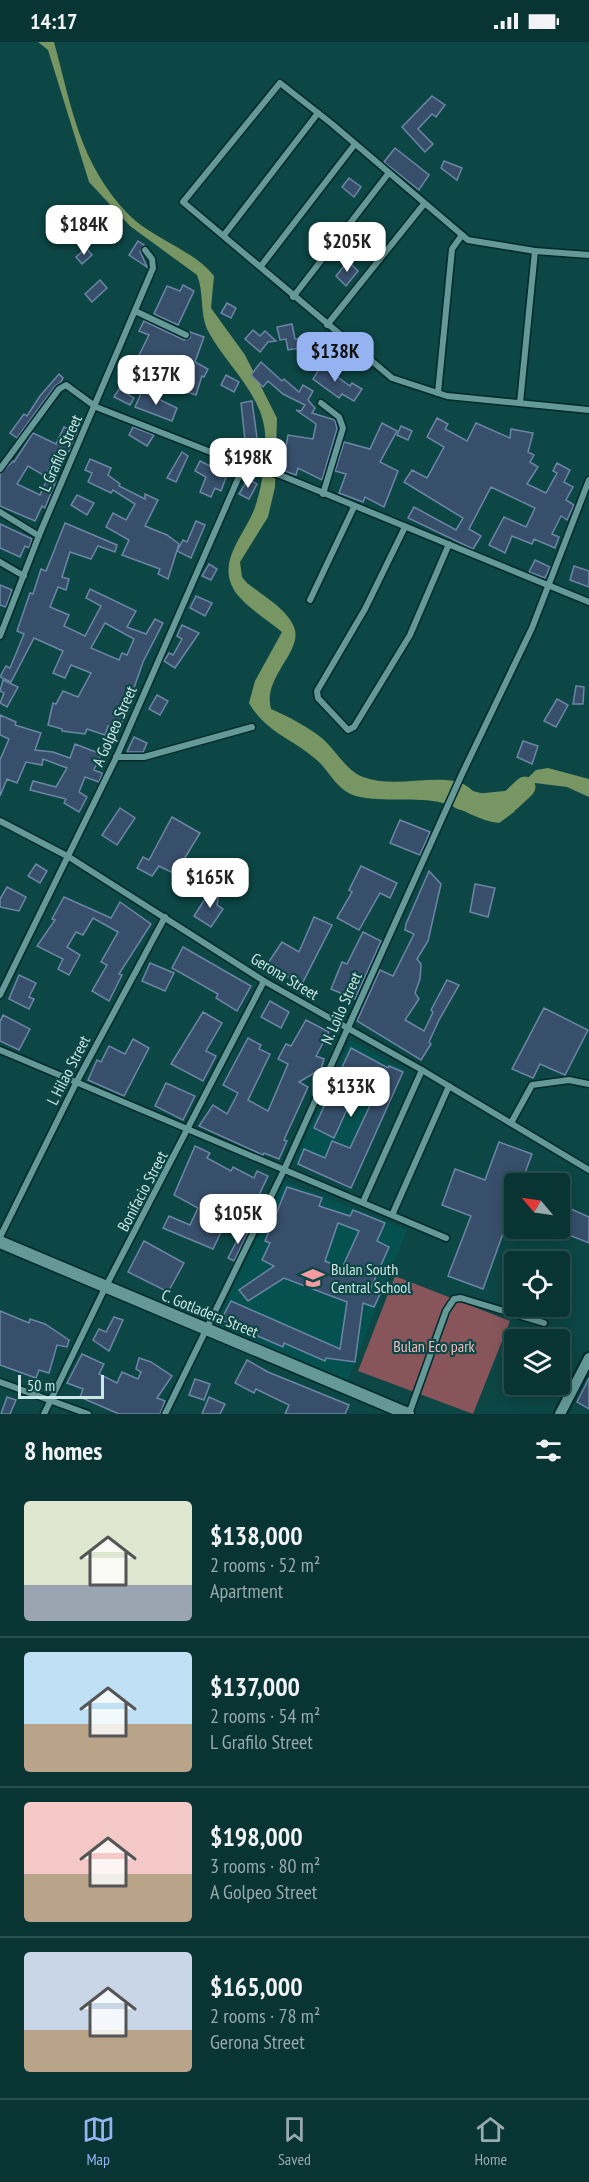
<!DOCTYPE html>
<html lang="en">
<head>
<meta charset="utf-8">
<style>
	:root { --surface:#093434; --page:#123c3c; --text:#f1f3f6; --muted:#99aaac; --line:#294f4f; --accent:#95b2f1 }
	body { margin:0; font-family:"PT Sans Narrow",sans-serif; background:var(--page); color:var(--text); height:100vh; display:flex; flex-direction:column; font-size:22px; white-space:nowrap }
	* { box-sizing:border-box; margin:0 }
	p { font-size:20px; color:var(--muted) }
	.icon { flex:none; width:33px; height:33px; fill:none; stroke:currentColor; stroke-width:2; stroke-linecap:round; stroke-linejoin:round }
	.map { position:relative; height:1372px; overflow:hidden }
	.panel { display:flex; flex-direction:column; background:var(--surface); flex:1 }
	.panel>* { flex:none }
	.needle { width:39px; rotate:299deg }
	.fabs { position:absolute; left:504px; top:1131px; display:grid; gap:12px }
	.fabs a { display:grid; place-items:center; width:66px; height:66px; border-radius:6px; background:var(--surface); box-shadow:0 3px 15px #0003,0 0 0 2px var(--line); font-size:30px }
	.scale { position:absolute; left:18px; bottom:15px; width:86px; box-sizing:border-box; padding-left:6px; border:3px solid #cce7e5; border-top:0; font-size:16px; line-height:21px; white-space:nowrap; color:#cce7e5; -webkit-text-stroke:4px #0c4645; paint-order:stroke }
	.price { position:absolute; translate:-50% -51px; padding:0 14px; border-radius:12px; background:#fff; color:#222; font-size:20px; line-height:39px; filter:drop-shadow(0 2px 3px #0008) }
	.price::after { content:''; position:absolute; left:50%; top:36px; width:18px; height:14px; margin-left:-9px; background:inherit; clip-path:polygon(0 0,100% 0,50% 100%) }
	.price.selected { background:var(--accent); color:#111 }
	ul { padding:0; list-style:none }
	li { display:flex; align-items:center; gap:18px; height:150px; padding:0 24px }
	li+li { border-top:2px solid var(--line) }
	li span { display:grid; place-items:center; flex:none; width:168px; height:120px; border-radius:6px; color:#555 }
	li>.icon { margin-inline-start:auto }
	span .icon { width:72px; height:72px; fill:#fffc; stroke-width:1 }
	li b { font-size:26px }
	h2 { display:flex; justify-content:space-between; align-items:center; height:72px; padding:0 24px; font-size:26px }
	.status { display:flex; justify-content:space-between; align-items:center; height:42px; padding:0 30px; background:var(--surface); direction:ltr }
	.status svg { height:16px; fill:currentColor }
	.tabs { display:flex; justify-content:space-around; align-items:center; height:84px; border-top:2px solid var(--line); background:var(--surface); font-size:16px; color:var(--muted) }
	.tabs a { display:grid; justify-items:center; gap:3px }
	.tabs .selected { color:var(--accent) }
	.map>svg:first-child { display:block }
</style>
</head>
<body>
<div class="status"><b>14:17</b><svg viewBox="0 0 49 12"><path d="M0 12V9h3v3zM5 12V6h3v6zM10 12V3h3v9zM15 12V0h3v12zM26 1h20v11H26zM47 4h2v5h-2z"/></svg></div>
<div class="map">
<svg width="589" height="1372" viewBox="0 0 589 1372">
	<rect width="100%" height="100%" fill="#0c4645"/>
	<!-- built -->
	<g fill="#045150">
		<path d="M350,998L404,1028L352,1147L294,1121Z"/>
		<path d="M285,1139L407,1188L348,1338L215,1283Z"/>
	</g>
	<!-- green -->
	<path fill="#88555a" d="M395,1234L510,1279L473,1372L358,1329Z"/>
	<!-- water -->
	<path fill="#789663" d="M38,0H54C72,66 79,120 128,172C152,197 193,207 214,234L211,266L245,313L277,376L275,445L268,475L240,520L242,535L247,541C262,553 287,567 294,585C304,609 262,635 271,667C289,675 307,684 323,697C336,709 347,729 363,735C392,746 425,734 455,739C473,743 481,761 497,766L536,728L548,726L589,737V755L567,745L535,741L528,744L514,770L499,781C478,779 463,766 443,761C415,754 384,761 356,754C338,749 331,732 319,720C295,697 267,692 249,661L255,639L282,590C269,579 242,562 234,548C217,520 244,493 254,468C262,447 267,413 265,391C262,351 224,321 207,287C200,271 204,250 197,233L130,184L89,140L48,8Z"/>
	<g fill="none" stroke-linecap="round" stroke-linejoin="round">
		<!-- river -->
		<path stroke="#789663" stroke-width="21" d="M461,757L481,762L510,759L525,745"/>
	</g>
	<!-- building -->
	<g fill="#374f6b" stroke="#6c86a5" stroke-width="1.5" fill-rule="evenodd">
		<path d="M432,54L445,63L436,75L432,72L418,87L433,102L425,110L402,85Z"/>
		<path d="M395,106L429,133L419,148L384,120Z"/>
		<path d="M444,119L462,126L457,138L441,126Z"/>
		<path d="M349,136L361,145L354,155L342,145Z"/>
		<path d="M138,199L144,203L140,209L147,225L129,213Z"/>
		<path d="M86,206L92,213L82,222L76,215Z"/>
		<path d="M348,219L358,229L346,244L336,234Z"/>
		<path d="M100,238L107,246L92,260L85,252Z"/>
		<path d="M183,243L194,249L178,283L154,272L167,244L180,249Z"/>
		<path d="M227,261L236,266L231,276L221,271Z"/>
		<path d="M144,279L184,298L190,296V290L204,295L195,320L208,327L204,335L202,334L196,353L184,349L191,328L176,319L173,327L165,324L158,342L146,338L148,333L130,324L134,314L138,315L149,293L139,289Z"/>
		<path d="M292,282L295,297H298L300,306L288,308L286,297L280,298L277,285Z"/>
		<path d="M253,288L260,294L265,289L276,299L268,300L260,310L245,297Z"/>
		<path d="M325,318L336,325L332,331L350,344L352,341L362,347L354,359L342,352L339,356L313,337Z"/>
		<path d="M261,320L282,339L284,337L299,350L303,343L313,349L308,358L315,366L312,371L335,378L337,387L322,438L298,426L296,433L282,428L288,393L313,397L316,382L296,368L301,369L305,363L283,352L268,339L263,345L251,333Z"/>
		<path d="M59,332L63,336L61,340L55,344L17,396L10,391L24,372L27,374L40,354Z"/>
		<path d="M226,333L239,340L234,350L221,343Z"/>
		<path d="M119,347L134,356L130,363L114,355Z"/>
		<path d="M142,349L177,366L172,379L135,365Z"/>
		<path d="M252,359L258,403L253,413L241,406L245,398L241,361Z"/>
		<path d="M437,376L448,382L445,387L467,399L476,381L510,396L511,387L533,391L528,410L534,413L530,420L538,425L527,442L546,451L557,431L553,429L557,421L570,428L564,440L573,445L566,458L574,463L567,478L561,474L552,492L559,495L555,506L534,497L532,502L512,494L505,511L489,503L504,475L526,485L535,466L491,445L469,487L481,494L473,507L408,476L414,465L456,488L463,476L404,440L412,428L427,436L444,405L427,395Z"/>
		<path d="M382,381L397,389L380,420L398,429L384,465L365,455L363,460L339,451L346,432L335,429L344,400L370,407Z"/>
		<path d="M401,384L412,389L408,398L397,393Z"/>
		<path d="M64,385L77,391L69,410L60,406L45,434L28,424L17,442L40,453L48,435L56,439L45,466L42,464L35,479L0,464V432L13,419L14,420L33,391L56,402Z"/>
		<path d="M133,385L154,393L147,404L129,393Z"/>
		<path d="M182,410L188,414L176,440L167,436Z"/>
		<path d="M90,417L111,426L108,433L120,442L119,444L145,457V452L158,458L145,484L167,493L179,502L168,537L158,532L160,527L122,513L129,498L106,485L113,471L126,478L135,462L113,448L111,451L88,440L92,431L85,428Z"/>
		<path d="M200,419L214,426L217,420L229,427L221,449L215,446L211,455L200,450L206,435L195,429Z"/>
		<path d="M248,437L257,442L249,457L239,452Z"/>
		<path d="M77,453L94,461L87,473L71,463Z"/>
		<path d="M196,479L205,483L191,516L177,509L183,498L187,500Z"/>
		<path d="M65,481L117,503L115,510L98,504L91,517L70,510L62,535L69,537L66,548L58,545L50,565L69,573L64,584L85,594L101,564L86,556L90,547L136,569L127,585L146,592L155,577L163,581L143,620L119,689L108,684L105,693L87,687L85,692L62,689V687L48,683L53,661L56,662L63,649L78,655L91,631L71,623L65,636L53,631L63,609L34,596L11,640L0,635L6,624L10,626L24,592L17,589L30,551L33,552L41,527L46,529ZM105,581L134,597L127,613L122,611L119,618L91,606Z"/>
		<path d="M0,482L32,497L29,506L25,504L20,515L0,506Z"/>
		<path d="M535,518L550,525L545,536L529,530Z"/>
		<path d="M209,522L217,527L211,538L202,534Z"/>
		<path d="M574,524L589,529V545L570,538Z"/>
		<path d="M0,543L12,548L6,565L0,563Z"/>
		<path d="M196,554L212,561L205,574L190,566Z"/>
		<path d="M182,583L199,591L175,626L164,619L169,611L173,613L182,597L177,594Z"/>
		<path d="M3,638L18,645L7,665L0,661L4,651L0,649Z"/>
		<path d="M576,644L584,645L583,662H573Z"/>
		<path d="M157,653L168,659L160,673L149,667Z"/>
		<path d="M557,657L568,663L556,685L544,679Z"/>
		<path d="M0,673L16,680L15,683L41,691L35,708L53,710L70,716L75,702L101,712L94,728L102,731V733L99,740L85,735L79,750L87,755L79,770L64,761L66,757L30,748L33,739L56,745L67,726L43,717L42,723L26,720L17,741L7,737L0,754V718L9,697L0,693Z"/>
		<path d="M134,695L147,701L143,710H127Z"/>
		<path d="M523,699L538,704L532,722L517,715Z"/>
		<path d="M120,766L135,776L117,803L102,793Z"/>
		<path d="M172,775L200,791L175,832L159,824L152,834L137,826L143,815L149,818Z"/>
		<path d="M400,778L430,790L420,813L390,801Z"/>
		<path d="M36,822L47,829L40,841L28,834Z"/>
		<path d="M361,824L397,841L390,856L380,851L359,888L337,876L352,850L349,848Z"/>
		<path d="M429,829L441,842L428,899L417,917L421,922L420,937L415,951L419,957L405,978L424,989L433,970L431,968L447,938L459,943L439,978L429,1000L431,1002L421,1018L357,979L380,928L393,934L414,892L405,888L406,882Z"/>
		<path d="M475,842L495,846L488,875L470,870Z"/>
		<path d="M7,845L26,855L19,869L0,865V857Z"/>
		<path d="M212,846L219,851L217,863L223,867L211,885L194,874Z"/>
		<path d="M64,855L111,876L120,860L151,882L119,932L122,933L109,959L92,949L107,923L101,920L118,890L93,876L83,893L76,890L67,905L80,913L69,933L58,927L63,917L37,904L55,878L52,877Z"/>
		<path d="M314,875L332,883L302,942L266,924L282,900L299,910Z"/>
		<path d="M363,890L381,899L355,957L331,947L342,920L347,922Z"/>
		<path d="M183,905L251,944L237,969L216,956L218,952L172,926Z"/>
		<path d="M150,921L174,931L165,949L142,939Z"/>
		<path d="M19,933L36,941L29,955L34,957L29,967L9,957Z"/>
		<path d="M270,959L289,970L281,986L261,975Z"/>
		<path d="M544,966L588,988L565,1033L540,1022L533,1036L512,1027Z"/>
		<path d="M203,970L222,981L206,1009L216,1014L203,1039L171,1022Z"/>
		<path d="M3,973L30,987L19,1008L0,999V980Z"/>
		<path d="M306,978L329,990L316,1014L324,1017L321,1027L299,1040L308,1045L284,1098L287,1099L279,1117L264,1111L263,1113L199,1084L213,1063L227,1072L238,1051L223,1043L248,996L261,1003L259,1007L270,1012L248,1058L268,1069L288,1022L278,1017L286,1002L291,1004Z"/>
		<path d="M133,997L149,1006L124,1054L88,1038L97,1018L101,1020L109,1004L125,1012Z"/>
		<path d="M351,1006L388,1026L389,1024L403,1030L351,1146L298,1122L304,1107L325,1116L332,1099L350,1106L381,1040L364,1030L334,1096L314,1086Z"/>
		<path d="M166,1041L195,1054L183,1078L155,1064Z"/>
		<path d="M499,1100L532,1112L521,1142H514V1189L505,1186L483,1247L448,1234L471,1174L442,1163L455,1127L485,1138Z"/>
		<path d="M195,1104L210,1111L207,1116L231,1129L233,1125L254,1136L257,1129L268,1134L258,1155L254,1153L238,1193L223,1186L213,1207L163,1186L169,1174L190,1183L198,1166L174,1153Z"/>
		<path d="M287,1145L322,1156L319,1164L350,1174L353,1168L385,1181L377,1199L389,1205L370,1248L380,1252L374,1265L363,1261L355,1320L326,1316L325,1319L284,1301L283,1305L221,1278L231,1259L340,1307L347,1260L284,1236L248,1259L239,1248L274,1224L262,1218L270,1201L265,1199ZM338,1181L359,1189L342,1226L325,1219Z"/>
		<path d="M560,1162L589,1175V1201L564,1191V1188L560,1186Z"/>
		<path d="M243,1187L248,1190L234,1219L228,1216Z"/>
		<path d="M144,1199L184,1221L168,1250L128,1230Z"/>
		<path d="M0,1269L29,1281L30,1277L45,1282L69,1298L67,1305L57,1303L49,1331L39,1328L36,1336L0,1323Z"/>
		<path d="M114,1275L123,1278L109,1309L93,1298L99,1287L106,1290Z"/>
		<path d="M82,1312L104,1322L99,1332L117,1341L122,1330L138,1337L141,1330L136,1327L139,1316L151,1320L172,1334L157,1356L165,1359L160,1372H119L80,1355L83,1347L67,1341Z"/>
		<path d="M247,1318L268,1330L349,1363L345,1372H285L289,1363L256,1347L254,1351L235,1341Z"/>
		<path d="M589,1336V1367L577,1360Z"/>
		<path d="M195,1337L210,1342L204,1358L189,1353Z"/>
		<path d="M7,1355L16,1358L10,1372H1Z"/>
		<path d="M209,1355L225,1362L220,1372H202Z"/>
	</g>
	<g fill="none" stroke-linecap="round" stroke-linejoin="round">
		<!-- minor casing -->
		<g stroke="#002a2a" stroke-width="9">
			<g id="minor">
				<path d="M224,193L318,71"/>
				<path d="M589,213L535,209L468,198L332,82L280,41L183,160L392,336L447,354L589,368"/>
				<path d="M261,224L355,102"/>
				<path d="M293,255L388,132"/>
				<path d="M135,269L186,293"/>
				<path d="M327,283L424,162"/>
				<path d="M438,351L452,207L462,193"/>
				<path d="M321,361L339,375L343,386L323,452"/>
				<path d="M520,361L535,209"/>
				<path d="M0,427L59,347L66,343L96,365L244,423L280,433L589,560"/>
				<path d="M0,470L39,494"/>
				<path d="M405,485L365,567L317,649L318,656L348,688L354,685L410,593L449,502"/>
				<path d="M0,520L24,534"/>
				<path d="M310,558L354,465"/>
				<path d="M0,594L40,491L153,226L152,217L145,208"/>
				<path d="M116,715H144L252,685"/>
				<path d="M0,779L69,815L264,939L422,1028L589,1128"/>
				<path d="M0,953L116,716L244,423"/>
				<path d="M0,1008L446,1196"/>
				<path d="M511,1081L532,1043L569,1038L589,1042"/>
				<path d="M363,1160L422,1028"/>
				<path d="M393,1171L449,1044"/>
				<path d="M0,1195L76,1041L165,875"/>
				<path d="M0,1340L88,1372"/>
				<path d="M44,1372L105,1246L264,939"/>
				<path d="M165,1372L284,1128L462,732L532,586L589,438"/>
				<path d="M409,1372L446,1269L454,1257L461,1256L544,1281"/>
			</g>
		</g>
		<!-- tertiary casing -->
		<g stroke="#002a2a" stroke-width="14">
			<path id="tertiary" d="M560,1372L589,1316"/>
		</g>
		<!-- secondary casing -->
		<g stroke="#002a2a" stroke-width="15">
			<path id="secondary" d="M0,1200L408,1372"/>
		</g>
		<!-- minor -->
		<use href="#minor" stroke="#649997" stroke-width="6"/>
		<!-- tertiary -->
		<use href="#tertiary" stroke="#649997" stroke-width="10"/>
		<!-- secondary -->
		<use href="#secondary" stroke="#649997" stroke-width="12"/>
	</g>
	<!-- icons -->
	<defs>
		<g id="school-bare" transform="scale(1.8)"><path d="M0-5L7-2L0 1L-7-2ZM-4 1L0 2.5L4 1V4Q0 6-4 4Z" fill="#f49aa3" stroke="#0c4645" stroke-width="2.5" paint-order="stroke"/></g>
	</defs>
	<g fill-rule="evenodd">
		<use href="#school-bare" x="313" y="1236"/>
	</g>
	<g text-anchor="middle" stroke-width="4.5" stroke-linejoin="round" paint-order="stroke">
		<!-- street labels -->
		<g font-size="16" fill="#cce7e5" stroke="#0c4645">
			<text transform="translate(60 411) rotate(-66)" y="6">L Grafilo Street</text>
			<text transform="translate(114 684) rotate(-66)" y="6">A Golpeo Street</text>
			<text transform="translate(285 934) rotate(31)" y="6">Gerona Street</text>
			<text transform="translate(341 966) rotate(-66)" y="6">N. Loilo Street</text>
			<text transform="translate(68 1028) rotate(-63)" y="6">L Hilao Street</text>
			<text transform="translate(142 1149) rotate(-62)" y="6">Bonifacio Street</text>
			<text transform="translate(210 1271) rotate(22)" y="6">C. Gotladera Street</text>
		</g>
		<!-- poi labels -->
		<g font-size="16" fill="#cce7e5" stroke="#0c4645" text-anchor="start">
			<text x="331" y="1233">Bulan South<tspan x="331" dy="18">Central School</tspan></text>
		</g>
		<!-- park labels -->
		<g font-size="16" fill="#f5bbc0" stroke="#0c4645">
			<text x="434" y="1310">Bulan Eco park</text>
		</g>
	</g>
</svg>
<div class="fabs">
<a><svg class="needle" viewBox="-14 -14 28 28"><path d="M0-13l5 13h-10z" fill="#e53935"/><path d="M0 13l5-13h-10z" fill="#99aaac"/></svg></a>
<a><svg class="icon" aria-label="locate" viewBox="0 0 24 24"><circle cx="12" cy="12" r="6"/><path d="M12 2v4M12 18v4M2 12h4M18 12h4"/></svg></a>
<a><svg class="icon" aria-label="layers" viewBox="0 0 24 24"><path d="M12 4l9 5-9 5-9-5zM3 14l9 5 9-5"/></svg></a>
</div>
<div class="scale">50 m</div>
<b class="price" style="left:84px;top:214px">$184K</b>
<b class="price" style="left:347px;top:231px">$205K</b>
<b class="price selected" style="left:335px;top:341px">$138K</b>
<b class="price" style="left:156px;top:364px">$137K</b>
<b class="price" style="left:248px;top:447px">$198K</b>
<b class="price" style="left:210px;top:867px">$165K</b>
<b class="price" style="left:351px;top:1076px">$133K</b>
<b class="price" style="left:238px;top:1203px">$105K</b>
</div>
<section class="panel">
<h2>8 homes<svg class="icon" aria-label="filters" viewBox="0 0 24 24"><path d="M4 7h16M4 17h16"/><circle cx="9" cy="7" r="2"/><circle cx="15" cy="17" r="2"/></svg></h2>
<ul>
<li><span style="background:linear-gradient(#dfe7d0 70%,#9aa5b1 0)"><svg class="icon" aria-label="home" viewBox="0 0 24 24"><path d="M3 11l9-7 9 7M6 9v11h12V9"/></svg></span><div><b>$138,000</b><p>2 rooms · 52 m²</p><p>Apartment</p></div></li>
<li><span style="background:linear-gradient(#bfe0f5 60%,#b9a48a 0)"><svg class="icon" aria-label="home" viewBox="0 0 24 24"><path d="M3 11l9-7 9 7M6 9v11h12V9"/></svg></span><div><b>$137,000</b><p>2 rooms · 54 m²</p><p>L Grafilo Street</p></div></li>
<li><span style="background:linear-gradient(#f6c9c9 60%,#b9a48a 0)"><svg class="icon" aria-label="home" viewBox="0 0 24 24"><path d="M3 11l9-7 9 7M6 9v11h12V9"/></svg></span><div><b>$198,000</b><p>3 rooms · 80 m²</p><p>A Golpeo Street</p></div></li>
<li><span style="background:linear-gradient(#c9d6e8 65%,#b9a48a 0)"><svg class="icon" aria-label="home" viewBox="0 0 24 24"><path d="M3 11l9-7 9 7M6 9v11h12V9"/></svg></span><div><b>$165,000</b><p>2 rooms · 78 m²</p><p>Gerona Street</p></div></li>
</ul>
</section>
<nav class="tabs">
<a class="selected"><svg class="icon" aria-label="map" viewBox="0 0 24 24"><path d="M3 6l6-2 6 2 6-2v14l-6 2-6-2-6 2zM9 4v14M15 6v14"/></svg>Map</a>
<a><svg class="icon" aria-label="saved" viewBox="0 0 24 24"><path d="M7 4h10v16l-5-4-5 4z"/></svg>Saved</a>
<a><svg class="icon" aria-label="home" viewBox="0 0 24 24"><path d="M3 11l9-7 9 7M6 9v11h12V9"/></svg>Home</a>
</nav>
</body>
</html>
